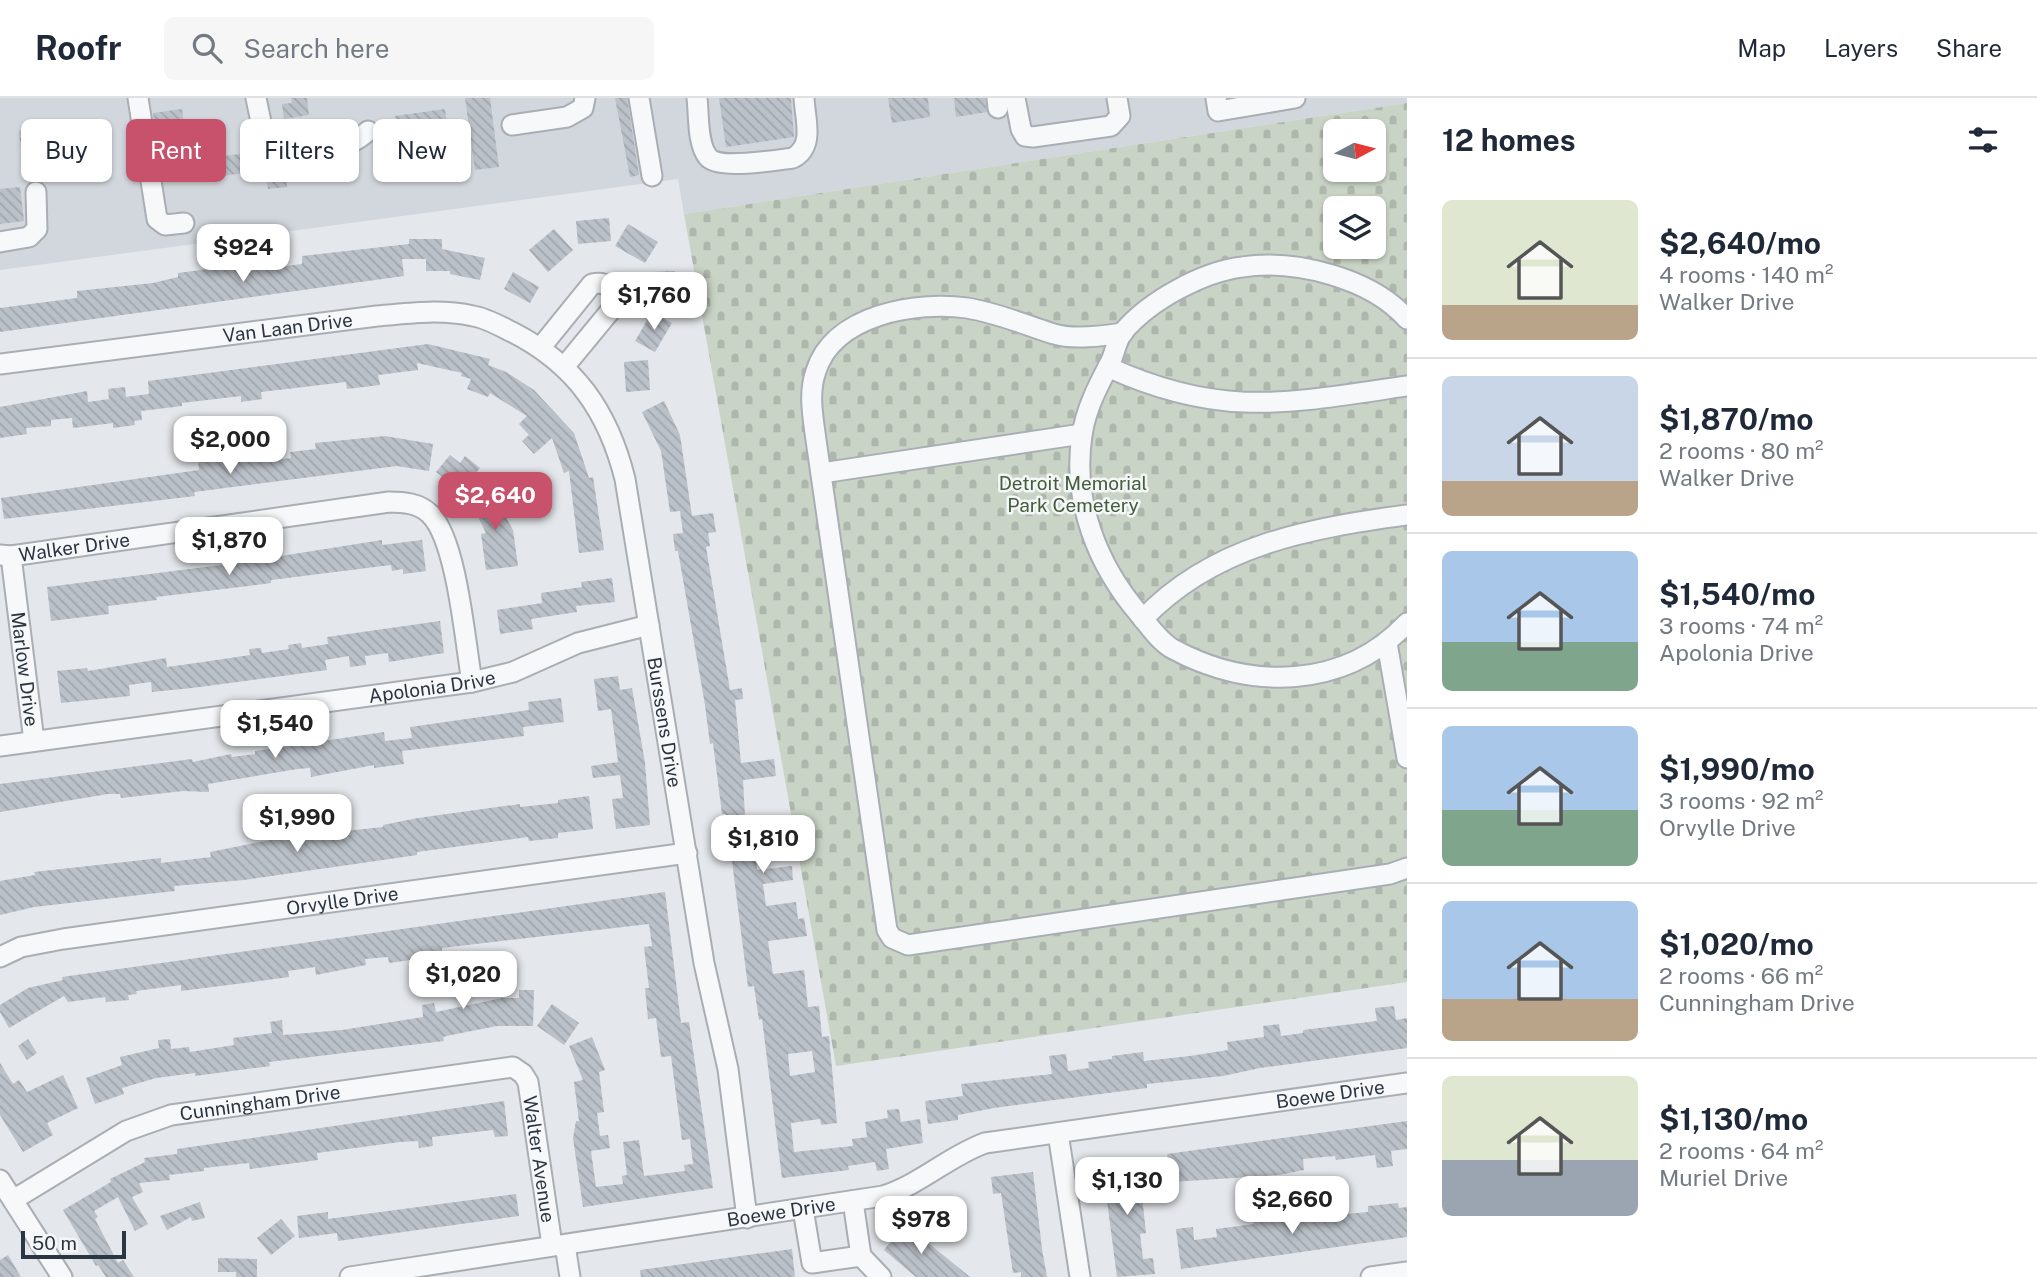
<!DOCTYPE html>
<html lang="en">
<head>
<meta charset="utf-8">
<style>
	:root { --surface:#fff; --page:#f6f6f7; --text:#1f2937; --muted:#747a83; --line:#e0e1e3; --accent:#c8516b }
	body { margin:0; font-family:"Public Sans",sans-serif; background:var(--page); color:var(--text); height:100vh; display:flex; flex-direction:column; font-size:26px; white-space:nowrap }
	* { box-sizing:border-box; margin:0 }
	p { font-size:23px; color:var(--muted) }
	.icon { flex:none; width:38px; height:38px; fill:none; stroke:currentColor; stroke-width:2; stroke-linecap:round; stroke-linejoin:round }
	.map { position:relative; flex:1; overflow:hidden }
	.sheet { display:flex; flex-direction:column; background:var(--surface); width:630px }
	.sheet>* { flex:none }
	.top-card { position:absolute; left:21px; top:21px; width:665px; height:63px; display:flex; gap:14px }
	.needle { width:46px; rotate:83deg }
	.tools { position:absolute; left:1323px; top:21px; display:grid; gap:14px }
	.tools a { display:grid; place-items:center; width:63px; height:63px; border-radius:10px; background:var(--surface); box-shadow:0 2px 5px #0004; font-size:35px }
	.scale { position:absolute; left:21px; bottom:18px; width:105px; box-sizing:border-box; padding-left:7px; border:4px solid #2c3643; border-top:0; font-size:19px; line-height:24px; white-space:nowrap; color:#2c3643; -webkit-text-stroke:5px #f4f6f8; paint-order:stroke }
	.price { position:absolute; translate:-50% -60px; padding:0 16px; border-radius:14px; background:#fff; color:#222; font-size:23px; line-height:46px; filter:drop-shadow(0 2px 4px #0008) }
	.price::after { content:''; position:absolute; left:50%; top:42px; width:21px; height:16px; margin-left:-10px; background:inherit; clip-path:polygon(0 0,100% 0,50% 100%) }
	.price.selected { background:var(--accent); color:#fff }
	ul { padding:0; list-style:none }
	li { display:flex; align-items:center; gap:21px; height:175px; padding:0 35px }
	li+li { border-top:2px solid var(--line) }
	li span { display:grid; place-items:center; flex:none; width:196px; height:140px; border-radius:10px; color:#555 }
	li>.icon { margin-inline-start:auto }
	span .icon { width:84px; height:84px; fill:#fffc; stroke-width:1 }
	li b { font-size:30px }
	h2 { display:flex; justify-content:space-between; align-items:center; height:84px; padding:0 35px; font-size:30px }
	.tag { padding:0 24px; border-radius:10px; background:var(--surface); box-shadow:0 2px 5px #0004; font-size:24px; line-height:63px }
	.tag.selected { background:var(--accent); color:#fff }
	header { display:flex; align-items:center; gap:42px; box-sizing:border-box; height:98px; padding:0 35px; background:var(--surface); border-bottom:2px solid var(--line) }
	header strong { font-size:33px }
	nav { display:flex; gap:38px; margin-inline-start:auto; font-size:24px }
	.search { width:490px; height:63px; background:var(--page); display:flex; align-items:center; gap:18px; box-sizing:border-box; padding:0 24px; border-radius:10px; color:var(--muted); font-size:26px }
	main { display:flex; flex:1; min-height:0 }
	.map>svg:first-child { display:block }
</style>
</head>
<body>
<header>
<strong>Roofr</strong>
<div class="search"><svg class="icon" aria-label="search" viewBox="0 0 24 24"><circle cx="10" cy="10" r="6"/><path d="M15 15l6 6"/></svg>Search here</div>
<nav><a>Map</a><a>Layers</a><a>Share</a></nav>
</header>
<main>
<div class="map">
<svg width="1407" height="1179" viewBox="0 0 1407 1179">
	<defs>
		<pattern id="cemetery-stones" width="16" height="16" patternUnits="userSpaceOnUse" patternTransform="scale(1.75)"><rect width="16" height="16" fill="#cad4c6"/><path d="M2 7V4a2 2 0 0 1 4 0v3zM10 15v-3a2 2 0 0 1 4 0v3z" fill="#aeb7ab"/></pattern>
		<pattern id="building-back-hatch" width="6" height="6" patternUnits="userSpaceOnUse" patternTransform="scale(1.75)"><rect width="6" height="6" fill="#bbc1c8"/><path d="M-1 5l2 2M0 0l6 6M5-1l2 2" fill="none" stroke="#a1a6ad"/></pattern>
	</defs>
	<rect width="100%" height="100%" fill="#e4e7eb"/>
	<!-- built -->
	<path fill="#d2d7dd" d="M0,0H1407V5L684,116L678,81L0,172Z"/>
	<!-- cemetery -->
	<path fill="url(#cemetery-stones)" fill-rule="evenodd" d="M1407,5V884L836,968L684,116ZM1335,33H1374V72H1335ZM1335,110H1374V149H1335Z"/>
	<!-- building -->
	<g fill="url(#building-back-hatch)" fill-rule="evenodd">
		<path d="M291,0H307L309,17L284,21L282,6L292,5Z"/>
		<path d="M465,0H490L499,69L475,72Z"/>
		<path d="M615,0H627L639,77L630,79Z"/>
		<path d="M719,0H791L794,39L726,49Z"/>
		<path d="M888,0H928L930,19L892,25Z"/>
		<path d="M954,0H985L987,14L956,19Z"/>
		<path d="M182,11L188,60L160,64L153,15Z"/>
		<path d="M445,11L451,55L437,57L434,35L398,39L395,18Z"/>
		<path d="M54,29L61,79L25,83L19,33Z"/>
		<path d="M250,55L253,74L206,80L204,60Z"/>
		<path d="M284,65L287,89L268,91L265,67Z"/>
		<path d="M20,89L24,123L0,126V91Z"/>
		<path d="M609,120L611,143L578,146L576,123Z"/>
		<path d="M628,126L658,144L645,165L615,148Z"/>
		<path d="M554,131L573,152L548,174L529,152Z"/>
		<path d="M409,141H442V151L485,160L480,182L450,176V173H426V161H402L404,178L0,234V210L77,200V193L153,185L178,179V175L246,166L247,173L302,166V158L409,146Z"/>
		<path d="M675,173L677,205L654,207L653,174Z"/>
		<path d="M513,174L539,189L530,205L504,191Z"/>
		<path d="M652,214L672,225L655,254L635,243Z"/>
		<path d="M428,246L490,261L488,267L506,274L534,292L574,335L589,380L593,379L604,452L579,455L569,373L564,375L552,340L534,356L522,343L529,337L519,326L527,318L490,295L488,299L467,291L471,281L461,278L462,275L417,265L418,272L378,277L380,287L347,291L346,284L261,294L262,301L241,304V298L182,305V308L141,313L142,322L134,323L135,327L113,330V325L73,330L72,320L51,322V328L26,330L27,336L0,340V309L87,293L88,304L109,301L108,291L125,289L126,299L149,296L148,283Z"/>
		<path d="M648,262L650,292L626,294L624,264Z"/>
		<path d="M664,303L680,337L692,418L713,415L716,434L708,435L710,448L706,449L730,592L742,590L743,601L735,602L741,665L774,661L776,678L743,682L746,737L754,736V740L792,735L793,746L755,751L757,772L792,768L793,782L763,786L766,808L796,804L798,821L804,820L807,838L768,843L773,876L804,872L808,909L819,908L822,939L829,938L837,1025L821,1027L820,1021L791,1025L794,1054L853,1048L852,1041L867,1039L865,1024L888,1020L887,1012L899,1011L901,1024L920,1021L923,1045L886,1051L889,1071L877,1073L875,1064L848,1068L849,1072L782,1080L762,921L759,922L754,888L748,889L726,716H722L713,645L710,646L705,607L678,453H675L673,436L683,435L680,413L670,414L661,353L642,314ZM812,953L815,974L790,978L788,956Z"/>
		<path d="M385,338L433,346L429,373L397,368L194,394L195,398L4,421L1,400L199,372L198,362L258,356L259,364L291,360L290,354L316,351L315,345Z"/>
		<path d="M450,357L460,365L465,358L480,370L461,393L436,374Z"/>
		<path d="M489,389L513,432L518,468L486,472L481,436L486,435L468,399Z"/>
		<path d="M382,442V447L422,442L426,473L403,476V471L392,473L391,467L271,482V485L232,490L156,499L157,502L108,508L109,516L51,523L47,489L237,465Z"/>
		<path d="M612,480L615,504L576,508L577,514L531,521L533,531L500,536L497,512L542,505L541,495L582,489L581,484Z"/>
		<path d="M440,523L444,555L389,564L388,555L365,558L366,567L350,569L349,558L325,562L327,572L192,590L152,594L151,584L129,587L130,598L61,605L57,573L87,570L88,573L166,560L167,569L203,564L250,557L249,551L261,550L262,555L289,551L288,547L301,545L302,550L328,546L327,539Z"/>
		<path d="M618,578L620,592L632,590L645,665L650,727L616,731L612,701L623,700L620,677L593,680L591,668L618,664L611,611L598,613L594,581Z"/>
		<path d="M561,600L564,624L523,629L524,638L402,653L404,666L374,670V667L311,679L310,670L297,671L208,686L209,694L183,693L121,700L120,696H108L0,714V686L192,661L193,664L231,656L232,659L255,656V653L384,634L385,643L412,640L410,629L529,612L528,604Z"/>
		<path d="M589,698L593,731L558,735V740L529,743L528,739L417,754V757L383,762L244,782L174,788L175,793L34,809L0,817V783L35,777L34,774L161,760V765L211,759L210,754L280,740L383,729V727L418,720L520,706V709L558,705V702Z"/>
		<path d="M665,794L681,925L689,924L713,1090L583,1109L573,1040L576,1023H579L574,984L583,982L569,948L592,939L605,972L599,974L604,1014L597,1015L600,1038L608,1037L610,1050L591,1053L596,1089L623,1086L622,1078L627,1077L623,1044L639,1042L644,1078L685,1073L684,1067L693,1066L690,1041L682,1042L671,958L661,959L656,920L648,921L645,890H649L644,849L652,848L649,826L442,850V857L404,863L389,865L388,859L365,861L366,867L316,877L315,869L288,873L289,879L252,884L181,893V887L136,893L137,896L128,897L129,902L106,904L105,899L68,904L64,898L9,930L0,914V907L28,890L63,882L62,879Z"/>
		<path d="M519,892H534L533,928H497L451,937L443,939L444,943L269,964L270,968L195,978V975L156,980L122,990L124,996L95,1006L86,980L122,967L120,959L159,950L158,942L170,941L171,951L189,949L190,954L234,947L233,940L272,935L270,924L282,922L283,937L342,932L423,919L422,907L434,905L436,914L502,900H519Z"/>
		<path d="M552,906L579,925L564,947L537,928Z"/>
		<path d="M1394,908L1396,922L1407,920V950L1260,970L1223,978L1147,986V990L994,1010L958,1017V1022L928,1026L925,1003L963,998L961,986L1052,976L1049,958L1066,956L1068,973L1089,970L1088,964L1112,961V958L1143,954L1144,963L1190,958L1228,952L1227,944L1264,939L1263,928L1279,926L1281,938L1303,935V932L1377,923L1375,910Z"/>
		<path d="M28,941L37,955L27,962L18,948Z"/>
		<path d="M0,965L13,986L19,982L27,994L63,977L78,1010L47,1025L53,1037L23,1054L0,1017Z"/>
		<path d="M504,1003L508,1038L495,1039L493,1032L432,1039L433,1048L419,1050L418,1043L400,1044L317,1055L318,1062L250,1071L249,1065L204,1070V1073L169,1077L170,1082L139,1085L143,1094L132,1099L148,1126L135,1133L118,1099L94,1113L98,1119L95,1121L118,1165L123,1162L134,1179H106L98,1167L96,1168L63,1112L111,1084L110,1081L145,1064L144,1060L177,1056V1051Z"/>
		<path d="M1407,1023V1051L1391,1053L1393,1068L1377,1070L1375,1057L1336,1062L1335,1058L1303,1061L1304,1072L1279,1077L1171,1084L1167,1056Z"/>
		<path d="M1138,1061L1146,1135L1140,1136L1143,1161L1153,1160L1155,1176L1117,1179L1102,1065Z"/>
		<path d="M1033,1074L1042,1151L1047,1179H1021V1174L1013,1175L1001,1095L993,1096L991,1079Z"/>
		<path d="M516,1096L519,1118L338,1143L337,1135L299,1140L297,1118L328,1114V1121Z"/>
		<path d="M200,1104L205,1120L192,1123L191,1119L167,1132L160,1118Z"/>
		<path d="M1398,1105L1399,1110L1407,1109V1139L1181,1171L1176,1131L1193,1129L1194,1142L1217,1139L1216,1131L1254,1126L1253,1124L1368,1114V1108Z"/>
		<path d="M281,1121L295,1138L271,1157L257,1140Z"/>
		<path d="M905,1126L970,1179H916L884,1152Z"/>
		<path d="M792,1151L795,1179H641L640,1172Z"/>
		<path d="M8,1157L21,1179H0V1162Z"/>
		<path d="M218,1160L257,1161V1179H236V1174H218Z"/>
	</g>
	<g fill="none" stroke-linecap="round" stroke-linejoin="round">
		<!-- minor casing -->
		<g stroke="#a9aeb5" stroke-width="23">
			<g id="minor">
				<path d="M138,0L157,121L165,127L184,125"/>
				<path d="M256,0L266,48C297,59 344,56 368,33"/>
				<path d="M639,0L652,78"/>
				<path d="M697,0C699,16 697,46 708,59C718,72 776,62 793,60C815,48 805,22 804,0"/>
				<path d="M997,0L998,10"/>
				<path d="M1015,0L1021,31L1025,38L1033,39L1111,28L1120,18L1117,0"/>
				<path d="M1216,0L1218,13L1295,0"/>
				<path d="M512,27L567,19L583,10L585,0"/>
				<path d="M0,144L29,139L37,131L36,94"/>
				<path d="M1407,221C1371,180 1295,161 1242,169C1202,174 1149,203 1123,234C1117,241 1115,254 1111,263C1099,286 1086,310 1082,337C1072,403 1097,467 1140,517C1149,528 1160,544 1173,551C1250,593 1345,591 1407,525"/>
				<path d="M1123,235C1103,238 1073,242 1054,236C1025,227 998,215 967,210C917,203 834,216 816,273C808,295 813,319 816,342L887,832L892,840L908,847L1390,776L1407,770"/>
				<path d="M541,249L592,186C606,183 615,190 615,204L611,212L564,269"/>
				<path id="s1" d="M0,266L377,218C409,215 441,211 473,218C486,220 500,228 512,234C575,266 608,313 625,381L704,865L728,971L747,1120"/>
				<path d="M1108,269C1221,321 1289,305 1407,288"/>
				<path d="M822,375L1082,336"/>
				<path id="s2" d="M0,457L11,458L389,404C403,404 419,405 430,416C457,442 465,544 472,584"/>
				<path id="s3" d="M11,458L34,643"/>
				<path d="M1143,521C1213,447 1310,430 1407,417"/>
				<path d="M1387,545L1407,660"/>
				<path id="s4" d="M0,648L472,584L513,574L578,545L649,527"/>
				<path id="s5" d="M0,859L21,849L63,841L687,755"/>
				<path d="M1058,1035L1080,1179"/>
				<path d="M0,1082L62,1179"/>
				<path id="s6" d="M13,1102L126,1033L171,1017L513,969L523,976L528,984L552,1147"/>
				<path d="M853,1103L861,1158L881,1179"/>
				<path d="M803,1111L812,1165L861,1158"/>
				<path d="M565,1147L570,1179"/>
				<path id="s7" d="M350,1179L883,1098C921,1086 949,1058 985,1045L1407,985"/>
				<path d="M1371,1179L1407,1174"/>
			</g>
		</g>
		<!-- minor -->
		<use href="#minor" stroke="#f7f8f9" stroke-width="19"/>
	</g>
	<g text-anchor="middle" stroke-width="5" stroke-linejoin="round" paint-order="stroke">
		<!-- street labels -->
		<g font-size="19" fill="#2c3643" stroke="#f4f6f8">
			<text dy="7" stroke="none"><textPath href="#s1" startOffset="290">Van Laan Drive</textPath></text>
			<text dy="7" stroke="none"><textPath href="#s2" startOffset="75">Walker Drive</textPath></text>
			<text dy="7" stroke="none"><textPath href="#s3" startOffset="114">Marlow Drive</textPath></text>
			<text dy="7" stroke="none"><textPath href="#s4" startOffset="436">Apolonia Drive</textPath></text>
			<text dy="7" stroke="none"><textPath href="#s1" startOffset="957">Burssens Drive</textPath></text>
			<text dy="7" stroke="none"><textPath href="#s5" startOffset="348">Orvylle Drive</textPath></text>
			<text dy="7" stroke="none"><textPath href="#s7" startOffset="1003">Boewe Drive</textPath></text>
			<text dy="7" stroke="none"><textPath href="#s6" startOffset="270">Cunningham Drive</textPath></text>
			<text dy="7" stroke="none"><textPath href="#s6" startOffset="625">Walter Avenue</textPath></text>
			<text dy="7" stroke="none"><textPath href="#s7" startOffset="436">Boewe Drive</textPath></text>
		</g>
		<!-- park labels -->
		<g font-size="19" fill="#435e3a" stroke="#f4f6f8">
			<text x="1073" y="392">Detroit Memorial<tspan x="1073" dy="22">Park Cemetery</tspan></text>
		</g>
	</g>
</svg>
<div class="tools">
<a><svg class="needle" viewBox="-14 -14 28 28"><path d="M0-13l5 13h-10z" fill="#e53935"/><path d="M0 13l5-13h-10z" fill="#747a83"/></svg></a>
<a><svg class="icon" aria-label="layers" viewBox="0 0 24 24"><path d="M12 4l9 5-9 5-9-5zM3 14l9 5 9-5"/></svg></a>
</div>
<div class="scale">50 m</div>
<b class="price" style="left:243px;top:186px">$924</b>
<b class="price" style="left:654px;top:234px">$1,760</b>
<b class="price" style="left:230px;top:378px">$2,000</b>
<b class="price selected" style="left:495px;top:434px">$2,640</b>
<b class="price" style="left:229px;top:479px">$1,870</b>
<b class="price" style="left:275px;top:662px">$1,540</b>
<b class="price" style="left:297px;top:756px">$1,990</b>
<b class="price" style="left:763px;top:777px">$1,810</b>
<b class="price" style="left:463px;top:913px">$1,020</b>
<b class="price" style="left:1127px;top:1119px">$1,130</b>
<b class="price" style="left:1292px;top:1138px">$2,660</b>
<b class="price" style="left:921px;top:1158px">$978</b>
<div class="top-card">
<a class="tag">Buy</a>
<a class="tag selected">Rent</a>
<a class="tag">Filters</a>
<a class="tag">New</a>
</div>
</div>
<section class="sheet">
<h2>12 homes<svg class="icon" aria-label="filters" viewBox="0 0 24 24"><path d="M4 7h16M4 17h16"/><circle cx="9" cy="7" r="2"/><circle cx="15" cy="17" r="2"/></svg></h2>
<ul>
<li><span style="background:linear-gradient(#dfe7d0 75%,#b9a48a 0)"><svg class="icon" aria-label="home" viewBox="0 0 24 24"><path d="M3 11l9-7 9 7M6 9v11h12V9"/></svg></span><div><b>$2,640/mo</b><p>4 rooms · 140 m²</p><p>Walker Drive</p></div></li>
<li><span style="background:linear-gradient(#c9d6e8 75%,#b9a48a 0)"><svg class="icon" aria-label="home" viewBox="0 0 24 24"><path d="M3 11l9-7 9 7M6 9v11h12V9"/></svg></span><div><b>$1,870/mo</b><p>2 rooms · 80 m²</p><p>Walker Drive</p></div></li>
<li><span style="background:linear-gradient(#a9c7e8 65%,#7fa58c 0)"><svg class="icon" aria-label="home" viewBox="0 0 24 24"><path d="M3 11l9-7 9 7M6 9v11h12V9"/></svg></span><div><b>$1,540/mo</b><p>3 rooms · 74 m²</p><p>Apolonia Drive</p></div></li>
<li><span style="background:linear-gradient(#a9c7e8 60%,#7fa58c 0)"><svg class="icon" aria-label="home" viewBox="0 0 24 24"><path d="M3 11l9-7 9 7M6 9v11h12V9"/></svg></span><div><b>$1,990/mo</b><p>3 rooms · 92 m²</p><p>Orvylle Drive</p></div></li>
<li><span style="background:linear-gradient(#a9c7e8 70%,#b9a48a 0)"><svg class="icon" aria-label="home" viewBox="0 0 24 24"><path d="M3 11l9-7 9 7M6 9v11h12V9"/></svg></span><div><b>$1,020/mo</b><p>2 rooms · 66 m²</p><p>Cunningham Drive</p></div></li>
<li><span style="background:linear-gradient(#dfe7d0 60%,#9aa5b1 0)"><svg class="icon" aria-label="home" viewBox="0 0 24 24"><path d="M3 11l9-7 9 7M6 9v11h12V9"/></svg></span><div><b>$1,130/mo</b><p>2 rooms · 64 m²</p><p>Muriel Drive</p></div></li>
</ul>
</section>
</main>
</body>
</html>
